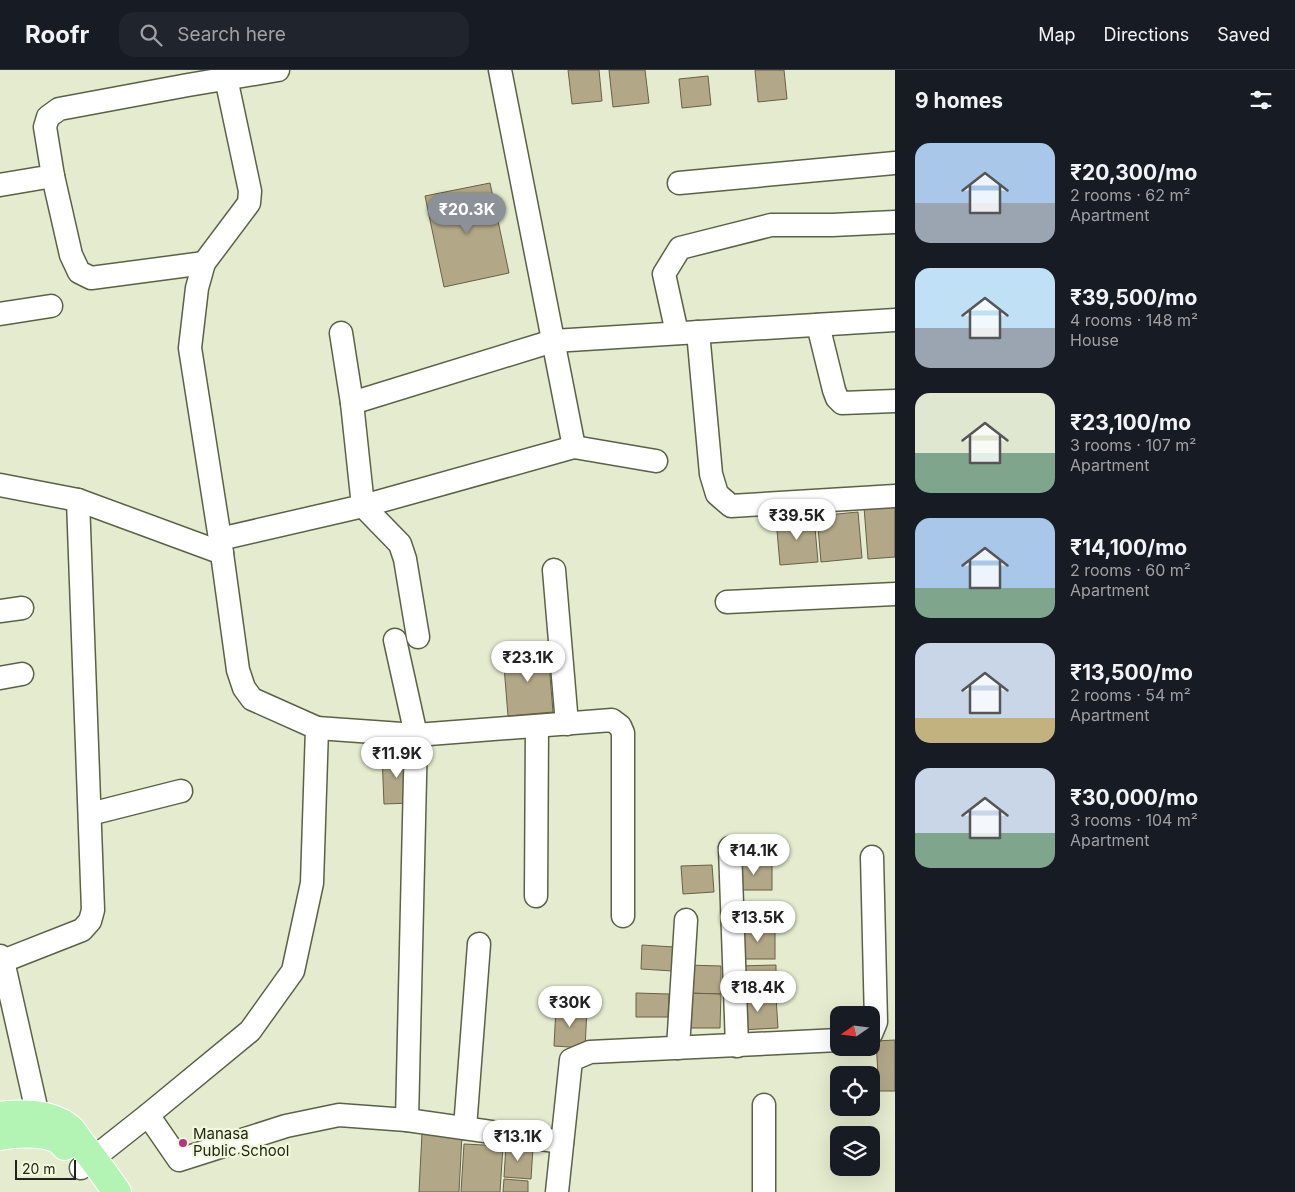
<!DOCTYPE html>
<html lang="en">
<head>
<meta charset="utf-8">
<style>
	:root { --surface:#171b24; --page:#20242c; --text:#f1f3f6; --muted:#9ea1a6; --line:#363941; --accent:#8c9099 }
	body { margin:0; font-family:Inter,sans-serif; background:var(--page); color:var(--text); height:100vh; display:flex; flex-direction:column; font-size:19px; white-space:nowrap }
	* { box-sizing:border-box; margin:0 }
	p { font-size:16px; color:var(--muted) }
	.icon { flex:none; width:28px; height:28px; fill:none; stroke:currentColor; stroke-width:2; stroke-linecap:round; stroke-linejoin:round }
	.map { position:relative; flex:1; overflow:hidden }
	.details { display:flex; flex-direction:column; background:var(--surface); width:400px }
	.details>* { flex:none }
	.needle { width:32px; rotate:256deg }
	.fabs { position:absolute; left:830px; top:936px; display:grid; gap:10px }
	.fabs a { display:grid; place-items:center; width:50px; height:50px; border-radius:10px; background:var(--surface); box-shadow:0 5px 20px #0002; font-size:25px }
	.scale { position:absolute; left:15px; bottom:12px; width:61px; box-sizing:border-box; padding-left:5px; border:2px solid #22241a; border-top:0; font-size:14px; line-height:18px; white-space:nowrap; color:#22241a; -webkit-text-stroke:4px #f1f9db; paint-order:stroke }
	.price { position:absolute; translate:-50% -42px; padding:0 11px; border-radius:18px; background:#fff; color:#222; font-size:16px; line-height:32px; filter:drop-shadow(0 1px 2px #0008) }
	.price::after { content:''; position:absolute; left:50%; top:30px; width:15px; height:11px; margin-left:-8px; background:inherit; clip-path:polygon(0 0,100% 0,50% 100%) }
	.price.selected { background:var(--accent); color:#fff }
	ul { padding:0; list-style:none }
	li { display:flex; align-items:center; gap:15px; height:125px; padding:0 20px }
	li span { display:grid; place-items:center; flex:none; width:140px; height:100px; border-radius:15px; color:#555 }
	li>.icon { margin-inline-start:auto }
	span .icon { width:60px; height:60px; fill:#fffc; stroke-width:1 }
	li b { font-size:21px }
	h2 { display:flex; justify-content:space-between; align-items:center; height:60px; padding:0 20px; font-size:21px }
	header { display:flex; align-items:center; gap:30px; box-sizing:border-box; height:70px; padding:0 25px; background:var(--surface); border-bottom:1px solid var(--line) }
	header strong { font-size:24px }
	nav { display:flex; gap:28px; margin-inline-start:auto; font-size:18px }
	.search { width:350px; height:45px; background:var(--page); display:flex; align-items:center; gap:12px; box-sizing:border-box; padding:0 18px; border-radius:15px; color:var(--muted); font-size:19px }
	main { display:flex; flex:1; min-height:0 }
	.map>svg:first-child { display:block }
</style>
</head>
<body>
<header>
<strong>Roofr</strong>
<div class="search"><svg class="icon" aria-label="search" viewBox="0 0 24 24"><circle cx="10" cy="10" r="6"/><path d="M15 15l6 6"/></svg>Search here</div>
<nav><a>Map</a><a>Directions</a><a>Saved</a></nav>
</header>
<main>
<div class="map">
<svg width="895" height="1122" viewBox="0 0 895 1122">
	<rect width="100%" height="100%" fill="#e4ebce"/>
	<!-- building -->
	<g fill="#b2a888" stroke="#686047">
		<path d="M568,0H599L602,31L572,34Z"/>
		<path d="M609,0H645L649,33L613,37Z"/>
		<path d="M755,0H784L787,29L758,32Z"/>
		<path d="M708,6L711,35L682,38L679,9Z"/>
		<path d="M490,113L509,203L444,217L425,126Z"/>
		<path d="M895,435V487L868,489L864,437Z"/>
		<path d="M858,442L862,488L821,492L817,446Z"/>
		<path d="M814,446L818,492L780,495L776,449Z"/>
		<path d="M548,581L553,642L508,646L503,584Z"/>
		<path d="M382,685H410L412,733L384,734Z"/>
		<rect x="736" y="791" width="36" height="29"/>
		<path d="M712,795L714,822L683,824L681,796Z"/>
		<rect x="740" y="857" width="35" height="32"/>
		<path d="M642,875L674,877L673,901L641,899Z"/>
		<path d="M686,895L721,896V924L686,923Z"/>
		<path d="M776,895V927L739,928L738,896Z"/>
		<path d="M636,923L669,924L668,947H636Z"/>
		<path d="M686,923L721,924L720,958H685Z"/>
		<path d="M776,927L778,958L740,960L739,928Z"/>
		<path d="M556,937L587,939L585,978L554,976Z"/>
		<path d="M895,970V1021H879L876,971Z"/>
		<path d="M422,1063L462,1065L459,1122H419Z"/>
		<path d="M464,1074L503,1076L500,1122H461Z"/>
		<path d="M506,1075L533,1077L531,1109L504,1107Z"/>
		<path d="M504,1109L528,1111V1122H503Z"/>
	</g>
	<g fill="none" stroke-linecap="round" stroke-linejoin="round">
		<!-- minor casing -->
		<g stroke="#5b6147" stroke-width="25">
			<g id="minor">
				<path d="M53,106L71,185L79,202L91,208L204,193"/>
				<path d="M679,113L895,93"/>
				<path d="M0,115L53,106L45,57L48,47L59,39L188,15L278,0"/>
				<path d="M0,244L51,236"/>
				<path d="M818,255L834,320L837,328L842,333L895,331"/>
				<path d="M698,262L711,404L717,424L731,436L895,426"/>
				<path d="M677,263L664,204L680,178L771,155H832L895,152"/>
				<path d="M352,333L553,271L895,250"/>
				<path d="M574,377L656,391"/>
				<path d="M0,415L78,430L222,483"/>
				<path d="M220,469L363,436L352,333L341,263"/>
				<path d="M554,500L567,654"/>
				<path d="M727,532L895,524"/>
				<path d="M0,541L22,538"/>
				<path d="M418,567L405,489L400,474L363,436L574,377L500,0"/>
				<path d="M395,570L416,665L407,1050"/>
				<path d="M0,608L22,604"/>
				<path d="M317,658L416,665L612,650L620,656L623,663V846"/>
				<path d="M90,744L181,721"/>
				<path d="M730,778L737,976"/>
				<path d="M536,826L537,656"/>
				<path d="M0,886L3,891L38,1046L39,1061"/>
				<path d="M3,891L82,860L90,851L93,840L78,430"/>
				<path d="M871,964L876,952L872,787"/>
				<path d="M678,978L686,850"/>
				<path d="M764,1035V1122"/>
				<path d="M148,1045L179,1090L286,1056L339,1045L407,1050L562,1072"/>
				<path d="M465,1058L479,874"/>
				<path d="M81,1098L148,1045L250,961L293,901L312,813L317,658L252,629L244,618L238,600L220,469L190,278L197,218L204,193L249,133L250,121L226,8"/>
				<path d="M557,1122L571,990L590,982L839,970"/>
			</g>
		</g>
		<!-- major casing -->
		<g stroke="#fff" stroke-width="30">
			<g id="major">
				<path d="M0,1046C21,1043 50,1043 68,1057C73,1060 76,1067 80,1072C93,1088 105,1105 117,1122"/>
				<path d="M0,1066C17,1063 54,1060 65,1076"/>
			</g>
		</g>
		<!-- minor -->
		<use href="#minor" stroke="#fff" stroke-width="22"/>
		<!-- major -->
		<use href="#major" stroke="#b3f4b4" stroke-width="28"/>
	</g>
	<!-- markers -->
	<circle fill="#b63580" stroke="#f1f9db" stroke-width="2" cx="183" cy="1073" r="5"/>
	<g text-anchor="middle" stroke-width="4.5" stroke-linejoin="round" paint-order="stroke">
		<!-- poi labels -->
		<g font-size="15" fill="#22241a" stroke="#f1f9db" text-anchor="start">
			<text x="193" y="1069">Manasa<tspan x="193" dy="17">Public School</tspan></text>
		</g>
	</g>
</svg>
<div class="fabs">
<a><svg class="needle" viewBox="-14 -14 28 28"><path d="M0-13l5 13h-10z" fill="#e53935"/><path d="M0 13l5-13h-10z" fill="#9ea1a6"/></svg></a>
<a><svg class="icon" aria-label="locate" viewBox="0 0 24 24"><circle cx="12" cy="12" r="6"/><path d="M12 2v4M12 18v4M2 12h4M18 12h4"/></svg></a>
<a><svg class="icon" aria-label="layers" viewBox="0 0 24 24"><path d="M12 4l9 5-9 5-9-5zM3 14l9 5 9-5"/></svg></a>
</div>
<div class="scale">20 m</div>
<b class="price selected" style="left:467px;top:165px">₹20.3K</b>
<b class="price" style="left:797px;top:471px">₹39.5K</b>
<b class="price" style="left:528px;top:613px">₹23.1K</b>
<b class="price" style="left:397px;top:709px">₹11.9K</b>
<b class="price" style="left:754px;top:806px">₹14.1K</b>
<b class="price" style="left:758px;top:873px">₹13.5K</b>
<b class="price" style="left:758px;top:943px">₹18.4K</b>
<b class="price" style="left:570px;top:958px">₹30K</b>
<b class="price" style="left:518px;top:1092px">₹13.1K</b>
</div>
<section class="details">
<h2>9 homes<svg class="icon" aria-label="filters" viewBox="0 0 24 24"><path d="M4 7h16M4 17h16"/><circle cx="9" cy="7" r="2"/><circle cx="15" cy="17" r="2"/></svg></h2>
<ul>
<li><span style="background:linear-gradient(#a9c7e8 60%,#9aa5b1 0)"><svg class="icon" aria-label="home" viewBox="0 0 24 24"><path d="M3 11l9-7 9 7M6 9v11h12V9"/></svg></span><div><b>₹20,300/mo</b><p>2 rooms · 62 m²</p><p>Apartment</p></div></li>
<li><span style="background:linear-gradient(#bfe0f5 60%,#9aa5b1 0)"><svg class="icon" aria-label="home" viewBox="0 0 24 24"><path d="M3 11l9-7 9 7M6 9v11h12V9"/></svg></span><div><b>₹39,500/mo</b><p>4 rooms · 148 m²</p><p>House</p></div></li>
<li><span style="background:linear-gradient(#dfe7d0 60%,#7fa58c 0)"><svg class="icon" aria-label="home" viewBox="0 0 24 24"><path d="M3 11l9-7 9 7M6 9v11h12V9"/></svg></span><div><b>₹23,100/mo</b><p>3 rooms · 107 m²</p><p>Apartment</p></div></li>
<li><span style="background:linear-gradient(#a9c7e8 70%,#7fa58c 0)"><svg class="icon" aria-label="home" viewBox="0 0 24 24"><path d="M3 11l9-7 9 7M6 9v11h12V9"/></svg></span><div><b>₹14,100/mo</b><p>2 rooms · 60 m²</p><p>Apartment</p></div></li>
<li><span style="background:linear-gradient(#c9d6e8 75%,#c2b280 0)"><svg class="icon" aria-label="home" viewBox="0 0 24 24"><path d="M3 11l9-7 9 7M6 9v11h12V9"/></svg></span><div><b>₹13,500/mo</b><p>2 rooms · 54 m²</p><p>Apartment</p></div></li>
<li><span style="background:linear-gradient(#c9d6e8 65%,#7fa58c 0)"><svg class="icon" aria-label="home" viewBox="0 0 24 24"><path d="M3 11l9-7 9 7M6 9v11h12V9"/></svg></span><div><b>₹30,000/mo</b><p>3 rooms · 104 m²</p><p>Apartment</p></div></li>
</ul>
</section>
</main>
</body>
</html>
